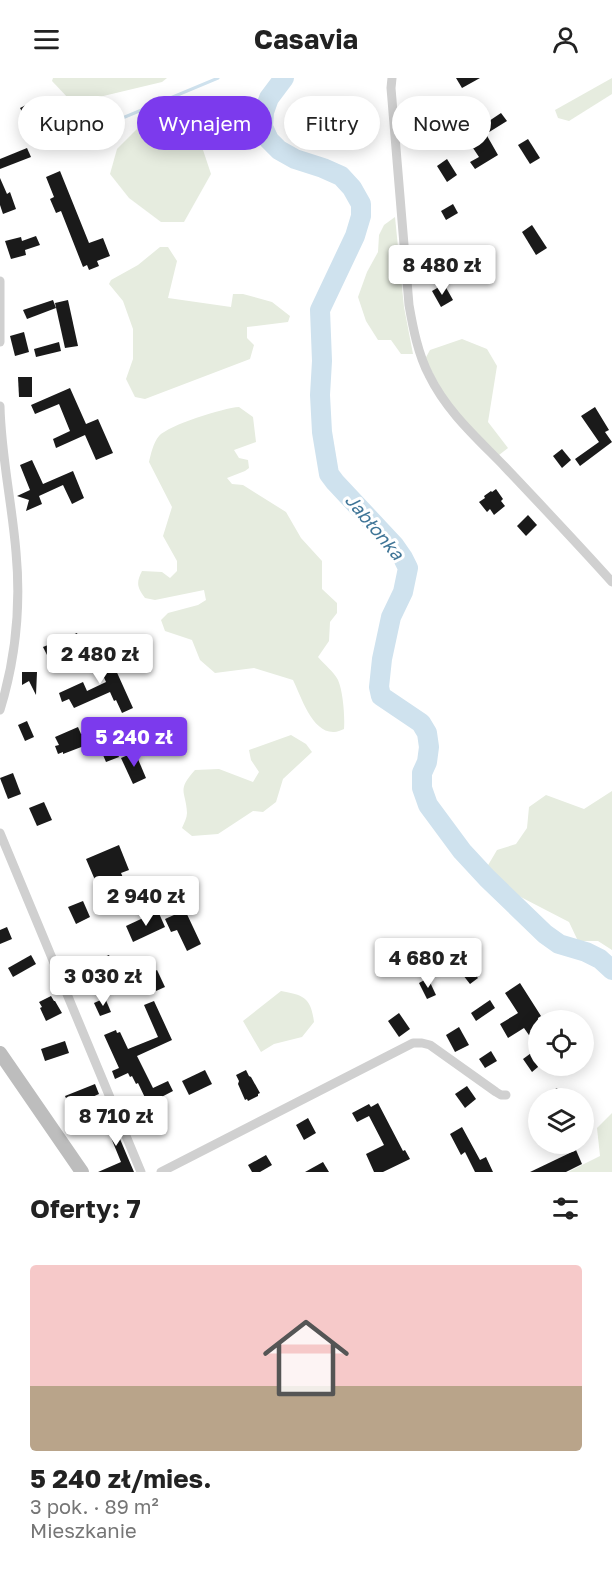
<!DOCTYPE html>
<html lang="pl">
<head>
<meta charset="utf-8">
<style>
	:root { --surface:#fff; --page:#f2f2f2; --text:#222; --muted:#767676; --accent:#7c3aed }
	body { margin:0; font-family:"Golos Text",sans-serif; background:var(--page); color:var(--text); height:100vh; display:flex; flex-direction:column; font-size:22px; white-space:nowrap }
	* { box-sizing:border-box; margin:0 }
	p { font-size:20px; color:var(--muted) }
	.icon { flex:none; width:33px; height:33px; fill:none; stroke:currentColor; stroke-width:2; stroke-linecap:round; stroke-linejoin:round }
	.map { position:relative; height:1094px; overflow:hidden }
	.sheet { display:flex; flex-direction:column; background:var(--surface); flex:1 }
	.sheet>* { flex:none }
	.top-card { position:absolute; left:18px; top:18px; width:576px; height:54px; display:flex; gap:12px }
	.tools { position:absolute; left:528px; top:932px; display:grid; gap:12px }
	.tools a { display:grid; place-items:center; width:66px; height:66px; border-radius:50%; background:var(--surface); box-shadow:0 3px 15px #0003; font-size:30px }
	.price { position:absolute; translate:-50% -51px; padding:0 14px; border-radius:6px; background:#fff; color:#222; font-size:20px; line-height:39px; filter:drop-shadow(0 2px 3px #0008) }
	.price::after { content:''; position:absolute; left:50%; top:36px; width:18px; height:14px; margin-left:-9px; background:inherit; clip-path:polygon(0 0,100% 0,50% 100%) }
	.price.current { background:var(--accent); color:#fff }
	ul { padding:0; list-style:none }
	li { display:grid; align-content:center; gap:12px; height:318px; padding:0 30px }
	li span { display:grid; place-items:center; height:186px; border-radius:6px; color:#555 }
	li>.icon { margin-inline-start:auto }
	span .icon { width:108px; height:108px; fill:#fffc; stroke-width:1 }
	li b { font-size:26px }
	h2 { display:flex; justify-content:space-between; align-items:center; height:72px; padding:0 30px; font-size:26px }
	.pill { padding:0 21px; border-radius:27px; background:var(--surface); box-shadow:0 3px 15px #0003; font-size:21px; line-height:54px }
	.pill.current { background:var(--accent); color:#fff }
	header { display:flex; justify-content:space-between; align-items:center; height:78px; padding:0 30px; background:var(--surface); font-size:27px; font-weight:700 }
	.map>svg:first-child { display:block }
</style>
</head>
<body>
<header><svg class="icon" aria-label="menu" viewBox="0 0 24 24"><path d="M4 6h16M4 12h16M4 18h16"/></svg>Casavia<svg class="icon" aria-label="person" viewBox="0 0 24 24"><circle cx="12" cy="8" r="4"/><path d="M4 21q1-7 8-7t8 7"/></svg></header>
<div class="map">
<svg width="612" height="1094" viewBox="0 0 612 1094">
	<rect width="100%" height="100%" fill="#fff"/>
	<!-- green -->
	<g fill="#e6ecdf">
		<path d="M53,0H167L162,4L95,20L70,22L52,3Z"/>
		<path d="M612,0V16L569,43L558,40L555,32Z"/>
		<path d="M179,24L203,72L211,96L184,144H161L129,120L110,96L117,71L156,32Z"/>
		<path d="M395,139L404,229L413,276H401L391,262H378L366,243L358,219L367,194L378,174L379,157L384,147Z"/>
		<path d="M160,169H168L177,183L168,220L231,229L233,216H243L272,224L290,238L288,244L247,249V260L254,267L250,281L145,321L135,319L126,301L133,281V251L123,223L109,206L111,202L138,187Z"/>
		<path d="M462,261L487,271L497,288L488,344L508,370L499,377L465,346L445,318L425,281L430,272Z"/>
		<path d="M239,329L253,339L256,364L234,372L239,380L248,382L249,390L245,393L227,400L232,406L243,407L286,434L301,460L322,483V511L337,525V535L330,544L329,563L318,579C324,586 334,594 338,602C343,613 345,639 344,651C341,652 337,654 334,654C312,655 301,618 293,602L254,590L215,595L200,582L192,562L165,553L161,542L168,535L198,527L206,522L204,512L155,522L145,520C137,509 136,505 142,493L162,494L170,500L177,493V483L163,458L172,429L149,384C151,376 153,365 159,358C169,347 223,330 239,329Z"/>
		<path d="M291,657L306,666L312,674L283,701L276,724L263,734L253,733L218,756L192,758L182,750C184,745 187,740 187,735C186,713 176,713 195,692L219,691L253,704L259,694L251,682L249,672Z"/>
		<path d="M612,713V872L598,863H578L569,844L513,815L487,789L497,772L516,766L527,750L529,729L546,717L584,731Z"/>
		<path d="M281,913C304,917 311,920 314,944L302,959L274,966L261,974L243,943Z"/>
		<path d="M612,1035V1094H568L600,1078L597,1050Z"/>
	</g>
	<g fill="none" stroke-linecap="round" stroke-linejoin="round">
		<!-- stream -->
		<path stroke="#cfe2ee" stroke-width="3" d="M89,54L218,0"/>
		<!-- river -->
		<path stroke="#cfe2ee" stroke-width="20" d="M284,0L269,20L264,34L263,49L269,62L279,72L295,81L323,90L341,98L352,110L361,126V138L355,158L320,232L322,283L320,317L322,354L329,396L335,404L394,467L403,480L408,490L403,514L391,539L382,581L379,609L381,618L421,645L427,655L429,669L427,684L422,695V710L428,727L462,773L487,800L545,856L559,866L586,874L600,881L612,892"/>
	</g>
	<!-- building -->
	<g fill="#1a1a1a">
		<path d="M456,0H480L462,10Z"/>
		<path d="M30,25L41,45L31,50L20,30Z"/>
		<path d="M423,33L432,48L420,55L412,39Z"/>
		<path d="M501,35L507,43L486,56L498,77L475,91L470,84L479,79L467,61L470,60L468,57Z"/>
		<path d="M528,61L540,80L530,86L518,67Z"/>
		<path d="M27,70L31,79L0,91V81Z"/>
		<path d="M447,81L457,97L447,104L437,88Z"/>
		<path d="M60,93L89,165L103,160L110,178L97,183L99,188L89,192L87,187L83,189L61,133L56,135L50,121L54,119L46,99Z"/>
		<path d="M0,100L7,116L10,114L16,131L3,136L0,127Z"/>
		<path d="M453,126L458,135L446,142L441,133Z"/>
		<path d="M532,147L547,170L536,177L522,154Z"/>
		<path d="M36,158L40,167L25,172L26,177L11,181L5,163L21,159L22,163Z"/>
		<path d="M444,206L453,222L441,229L432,213Z"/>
		<path d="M53,222L56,230L27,241L23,232Z"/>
		<path d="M68,222L78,268L65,270L55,225Z"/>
		<path d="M24,254L29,274L15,278L10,258Z"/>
		<path d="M59,264L61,273L36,279L34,271Z"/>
		<path d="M18,299H32V319H19Z"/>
		<path d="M70,310L86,346L98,341L113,375L96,382L85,357L56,370L53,361L70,353L59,326L35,336L31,327Z"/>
		<path d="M595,329L609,352L605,354L612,364L580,388L575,381L599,364L581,338Z"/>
		<path d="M562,371L571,382L562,390L553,378Z"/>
		<path d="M32,382L43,406L73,393L84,420L72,426L63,407L39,418L42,426L26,433L29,422L17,418L30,412L20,387Z"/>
		<path d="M496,411L503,421L501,423L505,428L494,437L490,431L487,434L479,424L485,420L484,418L491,413L492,414Z"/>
		<path d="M528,437L537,447L526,458L517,448Z"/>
		<path d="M77,555L81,565L48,579L43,569Z"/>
		<path d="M105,568L133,630L122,635L116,622L114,623L110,614L74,630L69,621L62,624L59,615L83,604L87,613L106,604L92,573Z"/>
		<path d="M22,594H37L36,617L29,603L22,607Z"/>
		<path d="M27,643L34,659L25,663L18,647Z"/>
		<path d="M104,646L119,679L106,684L97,663L63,676V674L58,676L55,668L59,667L55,659L78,649L81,656Z"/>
		<path d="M135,674L146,700L133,706L121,680Z"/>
		<path d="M13,695L21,716L8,721L0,700Z"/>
		<path d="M44,724L52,742L37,748L29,730Z"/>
		<path d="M119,767L129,792L121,795L132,819L122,823L112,799L103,803L101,799L95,802L86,781Z"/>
		<path d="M83,823L90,839L76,846L68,829Z"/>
		<path d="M185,832L201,866L187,873L177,852L171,854L165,841Z"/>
		<path d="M158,833L165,849L133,864L126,848Z"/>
		<path d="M7,849L12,861L0,866V852Z"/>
		<path d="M451,865L462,885L464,884L467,889L468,888L478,900L470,906L452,883L423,899L415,886Z"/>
		<path d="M31,877L36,886L13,899L8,890Z"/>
		<path d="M109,877L116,892L104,897L97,882Z"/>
		<path d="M157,892L165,909L156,913L148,897Z"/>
		<path d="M428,900L436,917L427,921L419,905Z"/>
		<path d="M520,905L541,938L538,940V989L532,994L523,981L538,970L524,950L508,960L500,946L518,935L505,915Z"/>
		<path d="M51,918L54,923H55L62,935L46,943L40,930L42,929L39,924Z"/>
		<path d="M105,920L111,934L100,938L94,925Z"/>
		<path d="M490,922L495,930L476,943L471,935Z"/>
		<path d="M154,923L172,962L137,978L153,1010L168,1003L173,1013L148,1026L138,1005L136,1006L132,998L130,999L128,995L115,1001L112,993L119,990L104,957L116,952L117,955L120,954L128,971L158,959L144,927Z"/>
		<path d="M399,935L410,951L399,959L388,943Z"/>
		<path d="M459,949L469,967L455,974L446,957Z"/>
		<path d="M65,963L69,975L45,983L41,971Z"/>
		<path d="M491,973L497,983L485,990L479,981Z"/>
		<path d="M205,992L212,1006L189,1017L182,1003Z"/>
		<path d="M246,992L249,998L251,999L260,1015L258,1016V1018L248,1023L247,1021L245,1022L238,1006L239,1003L236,997Z"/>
		<path d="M95,1006L99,1016L70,1029L65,1018Z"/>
		<path d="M467,1008L476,1021L465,1030L455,1016Z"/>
		<path d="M557,1010L563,1020H539Z"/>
		<path d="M378,1025L403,1073L405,1072L410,1081L383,1094H374L366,1076L384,1067L369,1038L357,1044L352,1035L369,1026L371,1029Z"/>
		<path d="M107,1030L128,1080L134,1094H98L121,1084L100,1033Z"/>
		<path d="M308,1040L316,1055L304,1062L296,1047Z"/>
		<path d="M462,1049L480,1082L486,1079L493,1094H475L465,1074L461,1077L450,1056Z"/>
		<path d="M576,1072L582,1086L566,1094H530Z"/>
		<path d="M266,1077L272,1087L260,1094H252L248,1087Z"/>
		<path d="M323,1084L329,1094H305Z"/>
	</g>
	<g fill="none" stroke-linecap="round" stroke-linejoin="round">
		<!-- street -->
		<g stroke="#d0d0d0" stroke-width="9">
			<path d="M392,0L391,10L409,227C413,250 418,276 429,297C447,334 477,360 505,389C541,427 577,465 612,504"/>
			<path d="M0,203V264"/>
			<path d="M0,328C1,377 12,425 16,474C21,528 16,580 0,632"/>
			<path d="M0,755L141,1094"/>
			<path d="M161,1094L413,965H422L430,967L496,1014L501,1017H506"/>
		</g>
		<!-- secondary -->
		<path stroke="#bdbdbd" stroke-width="14" d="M0,975L82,1094"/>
	</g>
	<g text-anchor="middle" stroke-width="6" stroke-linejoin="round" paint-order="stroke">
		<!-- water labels -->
		<g font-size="18" font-style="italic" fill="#3f7597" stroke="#fff">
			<text transform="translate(374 449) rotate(50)" y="6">Jabłonka</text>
		</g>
	</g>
</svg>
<div class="tools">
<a><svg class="icon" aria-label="locate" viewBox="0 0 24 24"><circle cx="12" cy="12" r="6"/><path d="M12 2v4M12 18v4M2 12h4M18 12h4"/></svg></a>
<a><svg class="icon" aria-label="layers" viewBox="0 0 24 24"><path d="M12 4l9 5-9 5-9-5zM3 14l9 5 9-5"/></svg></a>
</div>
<b class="price" style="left:442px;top:218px">8 480 zł</b>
<b class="price" style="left:100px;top:607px">2 480 zł</b>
<b class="price current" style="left:134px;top:690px">5 240 zł</b>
<b class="price" style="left:146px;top:849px">2 940 zł</b>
<b class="price" style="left:428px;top:911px">4 680 zł</b>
<b class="price" style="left:103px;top:929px">3 030 zł</b>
<b class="price" style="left:116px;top:1069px">8 710 zł</b>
<div class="top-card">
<a class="pill">Kupno</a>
<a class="pill current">Wynajem</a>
<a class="pill">Filtry</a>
<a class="pill">Nowe</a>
</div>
</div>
<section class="sheet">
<h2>Oferty: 7<svg class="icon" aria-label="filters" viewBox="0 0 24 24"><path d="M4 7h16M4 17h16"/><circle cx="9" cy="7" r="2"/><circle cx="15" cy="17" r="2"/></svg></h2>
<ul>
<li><span style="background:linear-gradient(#f6c9c9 65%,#b9a48a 0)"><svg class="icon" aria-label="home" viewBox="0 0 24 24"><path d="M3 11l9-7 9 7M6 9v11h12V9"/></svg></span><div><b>5 240 zł/mies.</b><p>3 pok. · 89 m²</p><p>Mieszkanie</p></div></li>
</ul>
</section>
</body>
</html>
